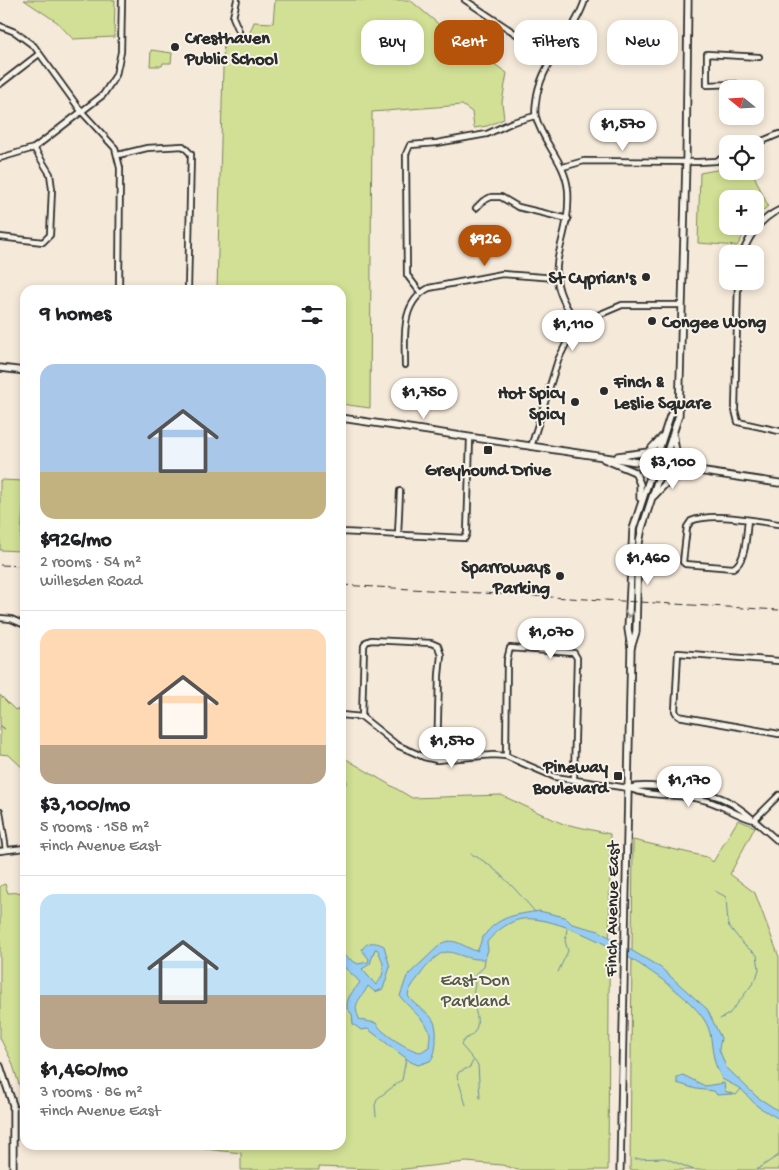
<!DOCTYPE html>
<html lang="en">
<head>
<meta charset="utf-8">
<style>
	:root { --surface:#fff; --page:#f2f2f2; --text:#202124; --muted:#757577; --line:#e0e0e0; --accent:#b45309 }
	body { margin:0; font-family:"Gochi Hand",sans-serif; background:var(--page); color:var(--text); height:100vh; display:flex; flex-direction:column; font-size:19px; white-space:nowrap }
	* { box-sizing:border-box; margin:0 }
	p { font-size:16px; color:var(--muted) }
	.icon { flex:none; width:28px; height:28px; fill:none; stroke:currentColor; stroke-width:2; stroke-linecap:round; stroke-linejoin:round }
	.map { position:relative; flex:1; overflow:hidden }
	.sheet { position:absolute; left:20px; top:285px; width:326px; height:865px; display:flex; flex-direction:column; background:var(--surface); border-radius:15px; box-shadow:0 2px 8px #0003 }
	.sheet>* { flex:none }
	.hud { position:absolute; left:361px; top:20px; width:342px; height:45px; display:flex; gap:10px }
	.needle { width:32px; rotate:288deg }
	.controls { position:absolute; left:719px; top:80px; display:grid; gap:10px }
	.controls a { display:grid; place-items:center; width:45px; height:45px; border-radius:10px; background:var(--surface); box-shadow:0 2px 8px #0003; font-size:25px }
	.price { position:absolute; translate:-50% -42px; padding:0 11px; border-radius:18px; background:#fff; color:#222; font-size:16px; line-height:32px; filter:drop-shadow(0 1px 2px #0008) }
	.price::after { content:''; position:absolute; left:50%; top:30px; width:15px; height:11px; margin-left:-8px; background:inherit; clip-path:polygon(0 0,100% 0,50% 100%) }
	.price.current { background:var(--accent); color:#fff }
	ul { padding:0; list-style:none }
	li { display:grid; align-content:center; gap:10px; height:265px; padding:0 20px }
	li+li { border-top:1px solid var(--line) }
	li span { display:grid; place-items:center; height:155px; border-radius:15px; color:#555 }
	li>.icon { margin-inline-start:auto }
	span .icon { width:90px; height:90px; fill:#fffc; stroke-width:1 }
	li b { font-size:21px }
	h2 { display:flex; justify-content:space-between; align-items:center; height:60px; padding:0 20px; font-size:21px }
	.tag { padding:0 18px; border-radius:15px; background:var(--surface); box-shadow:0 2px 8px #0003; font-size:18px; line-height:45px }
	.tag.current { background:var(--accent); color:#fff }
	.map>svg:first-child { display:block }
</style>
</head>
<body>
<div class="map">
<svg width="779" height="1170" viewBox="0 0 779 1170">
	<rect width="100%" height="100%" fill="#f5e9d9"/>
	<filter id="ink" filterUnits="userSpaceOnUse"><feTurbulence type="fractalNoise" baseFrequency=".02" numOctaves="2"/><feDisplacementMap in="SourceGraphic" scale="10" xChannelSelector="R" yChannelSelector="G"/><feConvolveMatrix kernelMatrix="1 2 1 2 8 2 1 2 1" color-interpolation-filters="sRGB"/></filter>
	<g filter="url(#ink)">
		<!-- green -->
		<g fill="#d1e094" stroke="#7e8660">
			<path d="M24,0H115L114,37L73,39L57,22Z"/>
			<path d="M275,0H410L442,27L507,73L502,102L504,119L487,126L474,128L472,112L462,105L372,112L370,408L341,404V290H217L224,31C232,40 237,41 248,37L254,22L273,23Z"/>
			<path d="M151,50L172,53L171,63H163L162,66H150Z"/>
			<path d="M727,168L728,171H752L768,206L755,218V199H728V226H749L737,246L698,243L700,173Z"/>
			<path d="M0,480L25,481L20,551L0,550Z"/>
			<path d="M0,695L15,710L17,709L25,714L22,729L25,724V770L9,755L0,754V726L5,729L0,725Z"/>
			<path d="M341,756L412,798L501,795L561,823L610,834L608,1170H518L502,1165L466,1162L396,1170L319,1167V1170H241V1153L169,1145H341Z"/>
			<path d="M738,820L755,827L730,874L755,893L779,957V1170H630L633,840L707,857L713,862Z"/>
			<path d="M5,884L8,893L25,892V1132L22,1094L12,1062L0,1038V886Z"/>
		</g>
		<!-- water -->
		<g fill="#96ccf4" stroke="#6b8ca4" fill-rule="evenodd">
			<path d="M539,911L565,917L572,924L599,931L661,968L707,1009L721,1038L719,1049L726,1067L757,1097L779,1111V1119L757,1106L741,1089L722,1079C719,1072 715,1065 714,1058C710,1042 713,1032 703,1018C677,980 568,914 522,919C509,921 495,932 487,942L488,950L485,959C450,961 450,934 420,975C415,982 409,988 408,996C421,1015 438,1010 436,1039C436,1047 435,1055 430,1061L418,1065L411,1062L368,1029L361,1030L353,1024L352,1014L347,1009C346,995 354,992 360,982L341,964V954L358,964L368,962L369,959L362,950C367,940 376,942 384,946L390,967L383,989L375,992L368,986C360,1001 351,1003 360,1020L376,1023C380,1032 409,1051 421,1052L429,1047C429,1043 430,1038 430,1035C430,1023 407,1007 400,996L407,976L442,943C456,937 464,948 477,951C480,947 480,942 483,937C499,915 516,915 539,911ZM375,949H377C384,962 387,973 376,985L362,969L370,964Z"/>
			<path d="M683,1075L705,1086L724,1083L725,1091L732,1094L717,1095L714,1091L696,1089L677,1083V1077Z"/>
		</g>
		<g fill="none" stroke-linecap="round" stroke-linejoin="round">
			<!-- stream -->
			<g stroke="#6b8ca4" stroke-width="1">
				<path d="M341,767L347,781L341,793"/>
				<path d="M471,854C494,864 519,893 535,912"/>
				<path d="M715,891L726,897L728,925L744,945L757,955L759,969L756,979L738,1003L729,1014L720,1019"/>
				<path d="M558,972L568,951L565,941L567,929"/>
				<path d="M732,1094L736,1095L741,1089"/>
				<path d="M480,1098L478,1065L461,1045C464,1037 471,1038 475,1031C481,1021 474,1010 473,999C473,990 476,985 475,975L484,967L485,959"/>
				<path d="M466,1105L457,1076L459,1072L470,1067L473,1061"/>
				<path d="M376,1116L375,1105L378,1098L402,1080L406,1059"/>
				<path d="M635,1159L665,1158L694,1170"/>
				<path d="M756,1170L779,1155"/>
			</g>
			<!-- street casing -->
			<g stroke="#2b2b2b" stroke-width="8">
				<g id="street">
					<path d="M237,0L233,17L239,31"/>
					<path d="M465,0L552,58"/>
					<path d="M0,26L15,32L34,46L81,111L115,148L120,168L119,290"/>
					<path d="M0,84L39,54"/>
					<path d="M739,89L736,84L707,85V54L759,57"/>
					<path d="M755,144L779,134"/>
					<path d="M118,155L147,148L183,146L191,154L188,290"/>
					<path d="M0,158L34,148L103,95L116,75L121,52L122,0"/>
					<path d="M563,167L584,161L698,162L716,161L728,156"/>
					<path d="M476,208L483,201L491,197H501L518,207L568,219"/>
					<path d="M0,237L43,242L50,235L52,189L50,174L34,148"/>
					<path d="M742,254C750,235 760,219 779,210"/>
					<path d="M738,281L735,410L738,422L779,431"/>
					<path d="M420,292L407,275L406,154L410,145L437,143L487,134L513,122L535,116"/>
					<path d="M580,326C533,268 572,250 568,190C565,161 543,144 536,117C534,111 536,102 537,95C544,59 574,34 585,0"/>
					<path d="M405,365C405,337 400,303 429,288L502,274L556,278"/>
					<path d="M531,447L558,360L568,340L580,326L596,316L622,305H681"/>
					<path d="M748,520C746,534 747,561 733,568L685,564L683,562L687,527L691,521C714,512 754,521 779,524"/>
					<path d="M341,532L465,538L467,533L470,438"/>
					<path d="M398,535L400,491"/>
					<path d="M0,618L11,619L25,625"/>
					<path d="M779,661L678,653L675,711L678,716L779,734"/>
					<path d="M341,715L362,717L397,745L424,757L437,760L493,755L506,756L555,777L628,788C652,798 679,793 704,800C722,804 736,816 754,820"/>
					<path d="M362,717L364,646L366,642L371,640L431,643L438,646L441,655L439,675L437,760"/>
					<path d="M506,756L507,660L510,648L574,653L577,658L574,778"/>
					<path d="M629,788C643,784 657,787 671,788C731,793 736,805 779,842"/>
					<path d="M0,811L6,850"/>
					<path d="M754,820L779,795"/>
					<path d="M0,851L25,848"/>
				</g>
			</g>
			<!-- secondary casing -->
			<g stroke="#2b2b2b" stroke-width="9">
				<g id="secondary">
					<path d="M0,368L25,371"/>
					<path d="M341,418L779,483"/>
					<path d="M674,437C675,455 679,460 694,469"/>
					<path d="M618,456L648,452L662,437"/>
					<path d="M604,459L635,472L640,484V498"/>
					<path d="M654,496L667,482L693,471"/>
					<path d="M631,648L636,632L638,548L642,528L679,415L686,162L688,0"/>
					<path d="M0,1066L13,1105V1170"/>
					<path d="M620,1170L631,648L628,629L633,529L670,416L678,402"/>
				</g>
			</g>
			<!-- street -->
			<use href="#street" stroke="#f7f3e8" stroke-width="4.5"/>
			<!-- secondary -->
			<use href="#secondary" stroke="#f7f3e8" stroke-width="5.5"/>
			<!-- rail -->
			<g stroke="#2b2b2b" stroke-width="1" stroke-dasharray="8 4" stroke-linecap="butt">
				<path d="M0,565L25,566"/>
				<path d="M341,585L779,610"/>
			</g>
		</g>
		<!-- one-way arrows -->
		<defs><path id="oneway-chevron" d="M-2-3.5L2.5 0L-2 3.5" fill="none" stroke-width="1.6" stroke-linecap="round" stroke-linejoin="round" transform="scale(1.25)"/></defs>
		<use stroke="#918f8a" href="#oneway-chevron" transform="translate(629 614) rotate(92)"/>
	</g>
	<!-- markers -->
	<g fill="#2b2b2b" stroke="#f7f3e8" stroke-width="2">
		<circle cx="175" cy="47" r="5"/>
		<circle cx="646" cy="277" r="5"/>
		<circle cx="652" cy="321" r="5"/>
		<circle cx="604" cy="391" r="5"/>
		<circle cx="575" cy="402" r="5"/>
		<rect x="483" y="445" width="10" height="10" rx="2.5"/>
		<circle cx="560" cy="576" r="5"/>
		<rect x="613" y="771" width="10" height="10" rx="2.5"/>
	</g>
	<g text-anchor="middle" stroke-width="4" stroke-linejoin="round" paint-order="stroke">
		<!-- poi labels -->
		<g font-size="18" font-weight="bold" fill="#2b2b2b" stroke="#f7f3e8" text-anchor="end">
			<text x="185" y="43" text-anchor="start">Cresthaven<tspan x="185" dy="21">Public School</tspan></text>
			<text x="636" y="283">St Cyprian's</text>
			<text x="662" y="327" text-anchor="start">Congee Wong</text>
			<text x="614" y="387" text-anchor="start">Finch &amp;<tspan x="614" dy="21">Leslie Square</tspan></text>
			<text x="565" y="398">Hot Spicy<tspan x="565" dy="21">Spicy</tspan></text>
			<text x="488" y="475" text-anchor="middle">Greyhound Drive</text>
			<text x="550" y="572">Sparroways<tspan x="550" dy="21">Parking</tspan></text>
			<text x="608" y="772">Pineway<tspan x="608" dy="21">Boulevard</tspan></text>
		</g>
		<!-- street labels -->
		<g font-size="18" fill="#2b2b2b" stroke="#f7f3e8">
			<text transform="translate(611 909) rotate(-89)" y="6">Finch Avenue East</text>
		</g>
		<!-- park labels -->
		<g font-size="18" fill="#545845" stroke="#f7f3e8">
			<text x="475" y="985">East Don<tspan x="475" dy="21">Parkland</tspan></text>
		</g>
	</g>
</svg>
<div class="controls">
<a><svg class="needle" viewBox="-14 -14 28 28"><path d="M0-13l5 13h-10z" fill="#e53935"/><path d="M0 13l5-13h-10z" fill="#757577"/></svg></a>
<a><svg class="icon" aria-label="locate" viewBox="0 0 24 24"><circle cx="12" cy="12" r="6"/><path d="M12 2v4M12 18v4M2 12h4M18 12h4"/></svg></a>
<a>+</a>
<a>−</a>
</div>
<b class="price" style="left:623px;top:152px">$1,570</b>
<b class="price current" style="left:485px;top:267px">$926</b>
<b class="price" style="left:573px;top:352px">$1,110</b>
<b class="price" style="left:424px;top:420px">$1,750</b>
<b class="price" style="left:673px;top:490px">$3,100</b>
<b class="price" style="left:648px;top:586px">$1,460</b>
<b class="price" style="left:551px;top:660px">$1,070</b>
<b class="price" style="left:452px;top:769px">$1,570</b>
<b class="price" style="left:689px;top:808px">$1,170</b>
<div class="hud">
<a class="tag">Buy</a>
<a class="tag current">Rent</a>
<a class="tag">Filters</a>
<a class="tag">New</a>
</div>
<section class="sheet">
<h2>9 homes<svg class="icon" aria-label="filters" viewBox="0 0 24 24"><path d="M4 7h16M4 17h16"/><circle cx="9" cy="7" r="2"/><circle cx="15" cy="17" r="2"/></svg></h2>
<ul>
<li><span style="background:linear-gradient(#a9c7e8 70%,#c2b280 0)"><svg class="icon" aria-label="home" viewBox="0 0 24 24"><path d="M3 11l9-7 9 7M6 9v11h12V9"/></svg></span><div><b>$926/mo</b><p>2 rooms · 54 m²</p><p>Willesden Road</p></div></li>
<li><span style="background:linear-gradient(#ffd9b3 75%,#b9a48a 0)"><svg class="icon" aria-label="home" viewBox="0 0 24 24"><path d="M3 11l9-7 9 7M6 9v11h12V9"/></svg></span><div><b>$3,100/mo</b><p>5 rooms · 158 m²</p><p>Finch Avenue East</p></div></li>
<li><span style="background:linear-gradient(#bfe0f5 65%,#b9a48a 0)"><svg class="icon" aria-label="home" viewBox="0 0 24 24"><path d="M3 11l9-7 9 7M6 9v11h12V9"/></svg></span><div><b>$1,460/mo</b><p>3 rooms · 86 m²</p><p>Finch Avenue East</p></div></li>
</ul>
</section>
</div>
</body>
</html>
